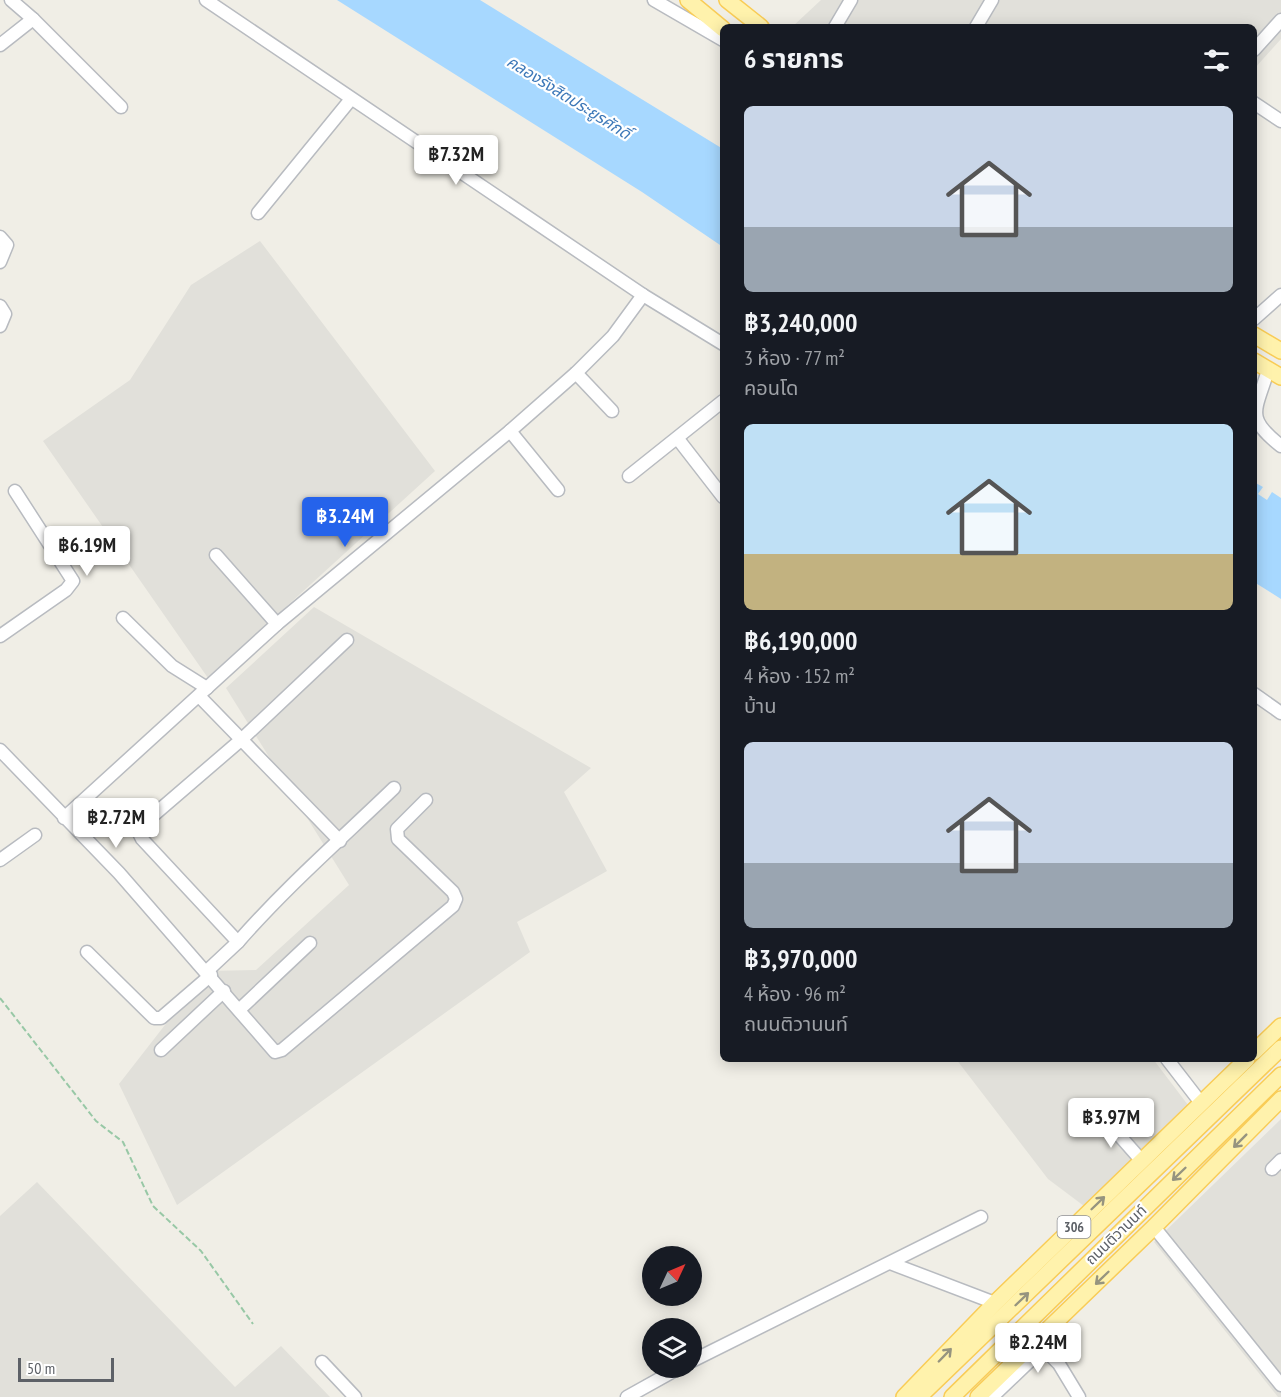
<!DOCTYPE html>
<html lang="th">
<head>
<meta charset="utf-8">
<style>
	:root { --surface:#171b24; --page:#20242c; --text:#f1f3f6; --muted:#9ea1a6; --accent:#2563eb }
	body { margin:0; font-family:"PT Sans Narrow","Noto Sans Thai",sans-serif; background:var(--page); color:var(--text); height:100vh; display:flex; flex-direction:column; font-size:22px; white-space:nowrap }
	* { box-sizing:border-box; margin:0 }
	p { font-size:20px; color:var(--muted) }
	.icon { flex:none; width:33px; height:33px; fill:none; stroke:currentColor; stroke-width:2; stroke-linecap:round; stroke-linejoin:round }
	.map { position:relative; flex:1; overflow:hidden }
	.sheet { position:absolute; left:720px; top:24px; width:537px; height:1038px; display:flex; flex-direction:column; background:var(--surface); border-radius:9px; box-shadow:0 3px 15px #0003 }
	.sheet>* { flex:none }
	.needle { width:39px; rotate:46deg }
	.controls { position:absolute; left:642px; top:1246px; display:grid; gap:12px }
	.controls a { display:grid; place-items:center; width:60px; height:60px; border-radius:50%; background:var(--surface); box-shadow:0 3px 15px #0003; font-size:30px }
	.scale { position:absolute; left:18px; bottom:15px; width:96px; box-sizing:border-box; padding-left:6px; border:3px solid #5d6167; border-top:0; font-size:16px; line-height:21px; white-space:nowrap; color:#5d6167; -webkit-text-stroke:4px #fff; paint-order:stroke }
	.price { position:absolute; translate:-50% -51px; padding:0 14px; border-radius:6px; background:#fff; color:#222; font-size:20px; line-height:39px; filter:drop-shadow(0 2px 3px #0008) }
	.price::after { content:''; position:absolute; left:50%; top:36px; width:18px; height:14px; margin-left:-9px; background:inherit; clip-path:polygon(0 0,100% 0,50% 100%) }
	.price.active { background:var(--accent); color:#fff }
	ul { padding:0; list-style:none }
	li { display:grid; align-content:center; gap:12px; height:318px; padding:0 24px }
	li span { display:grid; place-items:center; height:186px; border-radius:9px; color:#555 }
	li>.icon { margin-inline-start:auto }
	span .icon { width:108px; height:108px; fill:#fffc; stroke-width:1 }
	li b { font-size:26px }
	h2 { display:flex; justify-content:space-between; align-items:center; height:72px; padding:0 24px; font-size:26px }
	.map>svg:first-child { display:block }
</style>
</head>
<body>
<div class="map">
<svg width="1281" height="1397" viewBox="0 0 1281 1397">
	<rect width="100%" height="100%" fill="#f0eee6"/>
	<!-- industrial -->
	<g fill="#e1e0da">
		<path d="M821,0H1281V39L1254,69V27H792Z"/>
		<path d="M260,241L435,471L208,678L43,441L130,380L191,285Z"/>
		<path d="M314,607L591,768L564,792L607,871L517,922L530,952L177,1205L119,1084L207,971L256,970L349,885L226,688Z"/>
		<path d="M956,1059H1153L1188,1105L1084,1206L1048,1179Z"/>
		<path d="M1281,1119V1397H1278L1154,1242Z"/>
		<path d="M37,1182L235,1387L281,1346L330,1397H0V1216Z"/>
	</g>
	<!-- water -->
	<g fill="#a7d8ff">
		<path d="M337,0H480L723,149V247L642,192Z"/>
		<path d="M1254,482L1263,487L1258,494L1267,500L1272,492L1281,498V599L1254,582Z"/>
	</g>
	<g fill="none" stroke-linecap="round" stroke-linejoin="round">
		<!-- minor casing -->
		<g stroke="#b8bbc0" stroke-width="15">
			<g id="minor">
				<path d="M206,0L643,295L723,344"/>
				<path d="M654,0L723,40"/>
				<path d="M33,19L121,107"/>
				<path d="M835,27L851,0"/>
				<path d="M976,27L992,0"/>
				<path d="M0,45L33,19L11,0"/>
				<path d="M1254,50L1281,20"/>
				<path d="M1254,103L1281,121"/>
				<path d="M258,213L351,99"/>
				<path d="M0,237L7,245L0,262"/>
				<path d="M0,306L5,314L0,326"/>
				<path d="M1254,319L1281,295"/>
				<path d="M1268,370C1256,411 1244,417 1281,446"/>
				<path d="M576,373L612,411"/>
				<path d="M510,431L558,490"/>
				<path d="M678,439L723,497"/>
				<path d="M629,476L723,401"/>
				<path d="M216,555L277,624"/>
				<path d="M123,618L172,666L207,688"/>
				<path d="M0,636L66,590L73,581L15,491"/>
				<path d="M1254,694L1281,713"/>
				<path d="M199,696L340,841"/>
				<path d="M0,750L119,873L275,1052L282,1050L453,906L456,899L453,892L398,839L397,829L426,800"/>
				<path d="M64,818L277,624L510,431L576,373L613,336L643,295"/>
				<path d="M0,860L35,835"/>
				<path d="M238,942C286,887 341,839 394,788"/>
				<path d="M87,952L154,1018H161L211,975"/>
				<path d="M207,971L238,942L142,839L138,831L142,825L242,739L347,640"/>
				<path d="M239,1010L310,943"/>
				<path d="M161,1050L224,991"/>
				<path d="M1167,1059L1201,1103"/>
				<path d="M1104,1118L1141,1160"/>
				<path d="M1272,1169L1281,1160"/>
				<path d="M1154,1227L1281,1385"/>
				<path d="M890,1263L995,1303"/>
				<path d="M692,1361L981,1217"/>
				<path d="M322,1362L355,1397"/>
				<path d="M627,1397L679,1368"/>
				<path d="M992,1397L1036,1355L1049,1354L1059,1364L1079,1397"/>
			</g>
		</g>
		<!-- major casing -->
		<g stroke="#f9cc56" stroke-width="18">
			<g id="major">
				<path d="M688,0L723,29"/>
				<path d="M727,0L761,27"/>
				<path d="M1254,335L1281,351"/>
				<path d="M1254,361L1281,377"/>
				<path d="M1254,1052L1281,1026"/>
				<path d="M904,1397L995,1303L1247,1059"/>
				<path d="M919,1397L1281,1048"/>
				<path d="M952,1397L1281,1075"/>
				<path d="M978,1397L1154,1227L1281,1099"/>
			</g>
		</g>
		<!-- path -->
		<path stroke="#98c8a6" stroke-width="2" stroke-dasharray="6 3" stroke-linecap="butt" d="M0,998L96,1121L123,1142L153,1206L201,1251L253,1324"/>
		<!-- minor -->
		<use href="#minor" stroke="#fff" stroke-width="12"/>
		<!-- major -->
		<use href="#major" stroke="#fff2ac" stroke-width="15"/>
	</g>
	<!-- one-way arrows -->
	<defs><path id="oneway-shaft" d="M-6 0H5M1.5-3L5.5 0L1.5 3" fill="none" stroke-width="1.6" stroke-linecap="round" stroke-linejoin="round" transform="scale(1.5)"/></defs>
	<g stroke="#96947f">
		<use href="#oneway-shaft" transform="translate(1240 1141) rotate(135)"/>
		<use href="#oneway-shaft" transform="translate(1179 1174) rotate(136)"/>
		<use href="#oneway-shaft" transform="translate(1098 1203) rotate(-44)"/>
		<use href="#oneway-shaft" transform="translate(1102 1278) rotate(136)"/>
		<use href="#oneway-shaft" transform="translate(1022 1299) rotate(-44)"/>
		<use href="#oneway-shaft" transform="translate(945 1355) rotate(-46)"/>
	</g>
	<g text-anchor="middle" stroke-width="4.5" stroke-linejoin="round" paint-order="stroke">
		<!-- shield labels -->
		<rect fill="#fff" stroke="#8e9095" stroke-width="1.5" x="1057.5" y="1216" width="33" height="22" rx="4.5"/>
		<g font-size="14" font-weight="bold" fill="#5d6167">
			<text x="1074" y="1232">306</text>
		</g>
		<!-- street labels -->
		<g font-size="15" fill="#5d6167" stroke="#fff">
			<text transform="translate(1116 1235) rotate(-44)" y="5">ถนนติวานนท์</text>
		</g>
		<!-- water labels -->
		<g font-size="16" font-style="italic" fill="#3d78b8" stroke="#fff">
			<text transform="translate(569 97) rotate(32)" y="6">คลองรังสิตประยูรศักดิ์</text>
		</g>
	</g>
</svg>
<div class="controls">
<a><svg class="needle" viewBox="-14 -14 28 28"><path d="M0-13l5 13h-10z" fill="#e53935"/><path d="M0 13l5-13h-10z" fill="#9ea1a6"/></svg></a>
<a><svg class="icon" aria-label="layers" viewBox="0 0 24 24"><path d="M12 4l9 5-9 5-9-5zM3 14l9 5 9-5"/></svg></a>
</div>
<div class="scale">50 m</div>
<b class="price" style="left:456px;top:186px">฿7.32M</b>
<b class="price active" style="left:345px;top:548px">฿3.24M</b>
<b class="price" style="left:87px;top:577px">฿6.19M</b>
<b class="price" style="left:116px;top:849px">฿2.72M</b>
<b class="price" style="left:1111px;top:1149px">฿3.97M</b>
<b class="price" style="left:1038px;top:1374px">฿2.24M</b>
<section class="sheet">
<h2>6 รายการ<svg class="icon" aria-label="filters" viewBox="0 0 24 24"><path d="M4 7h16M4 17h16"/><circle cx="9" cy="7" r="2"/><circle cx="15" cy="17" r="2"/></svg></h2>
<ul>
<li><span style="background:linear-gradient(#c9d6e8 65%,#9aa5b1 0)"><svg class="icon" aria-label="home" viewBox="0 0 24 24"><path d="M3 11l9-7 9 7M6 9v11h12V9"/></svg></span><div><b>฿3,240,000</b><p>3 ห้อง · 77 m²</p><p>คอนโด</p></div></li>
<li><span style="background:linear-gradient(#bfe0f5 70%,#c2b280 0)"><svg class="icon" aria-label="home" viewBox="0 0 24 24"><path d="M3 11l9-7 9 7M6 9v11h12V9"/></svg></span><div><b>฿6,190,000</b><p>4 ห้อง · 152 m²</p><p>บ้าน</p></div></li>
<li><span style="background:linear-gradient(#c9d6e8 65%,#9aa5b1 0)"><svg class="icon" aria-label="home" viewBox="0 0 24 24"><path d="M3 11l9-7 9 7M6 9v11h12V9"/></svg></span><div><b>฿3,970,000</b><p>4 ห้อง · 96 m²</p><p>ถนนติวานนท์</p></div></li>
</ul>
</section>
</div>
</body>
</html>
